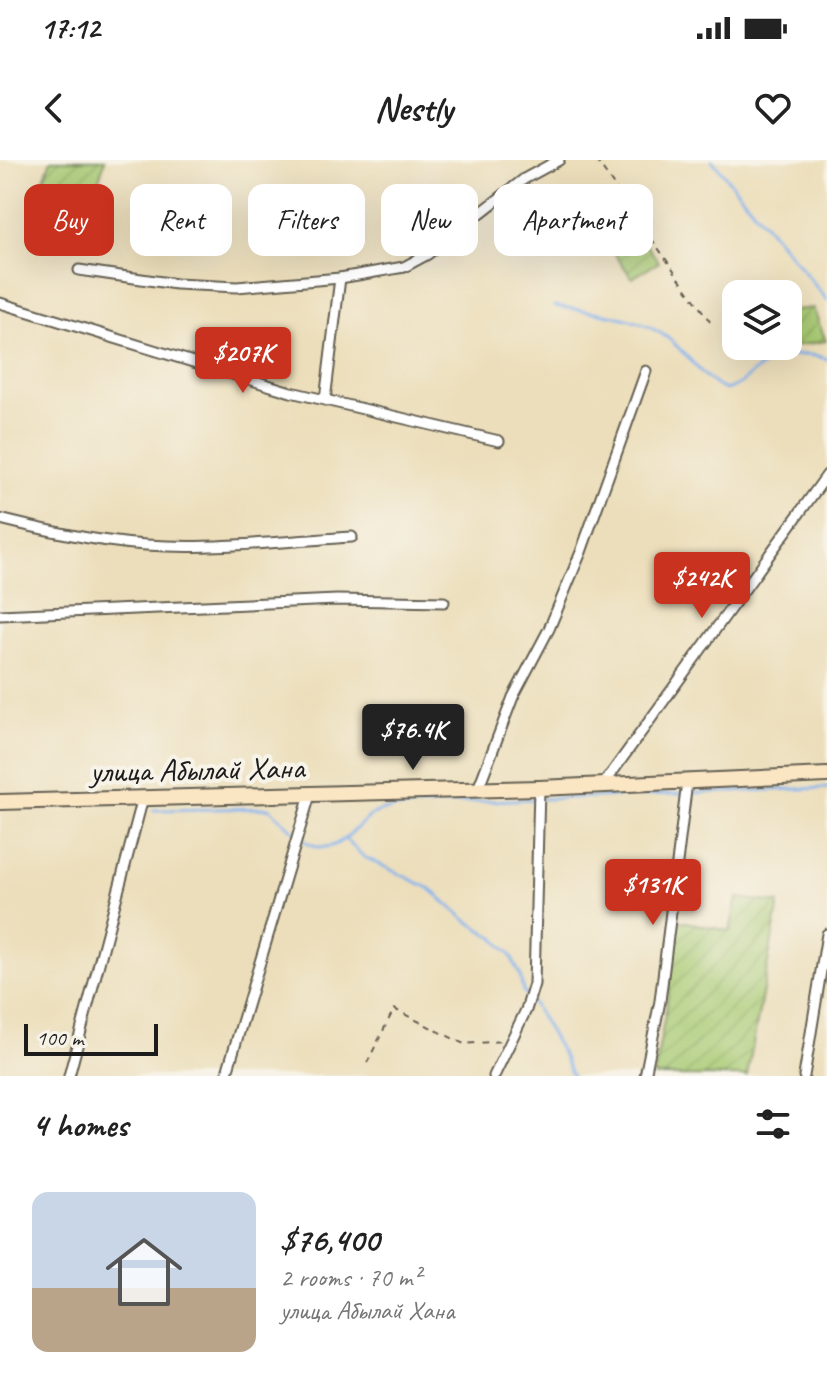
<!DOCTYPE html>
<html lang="en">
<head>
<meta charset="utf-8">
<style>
	:root { --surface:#fff; --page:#f6f6f6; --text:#222; --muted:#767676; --accent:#c8321e }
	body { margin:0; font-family:Caveat,sans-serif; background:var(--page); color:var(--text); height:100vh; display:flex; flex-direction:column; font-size:30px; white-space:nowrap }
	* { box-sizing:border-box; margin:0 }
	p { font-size:26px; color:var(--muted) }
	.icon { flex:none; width:44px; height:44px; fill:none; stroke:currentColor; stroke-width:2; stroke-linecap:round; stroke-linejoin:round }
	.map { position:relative; height:916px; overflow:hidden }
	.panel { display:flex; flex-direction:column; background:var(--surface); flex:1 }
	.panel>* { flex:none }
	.guide { position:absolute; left:24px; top:24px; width:780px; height:72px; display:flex; gap:16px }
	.tools { position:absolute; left:722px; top:120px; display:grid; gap:16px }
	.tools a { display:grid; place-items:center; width:80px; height:80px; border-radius:16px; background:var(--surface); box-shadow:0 8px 32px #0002; font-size:40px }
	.scale { position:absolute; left:24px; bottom:20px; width:134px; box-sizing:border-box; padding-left:8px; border:4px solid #1c1c1c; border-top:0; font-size:22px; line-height:28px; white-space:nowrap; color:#1c1c1c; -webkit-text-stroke:6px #f7f3e8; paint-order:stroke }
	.price { position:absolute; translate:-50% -68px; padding:0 18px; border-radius:8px; background:var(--accent); color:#fff; font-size:26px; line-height:52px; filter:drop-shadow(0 2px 4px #0008) }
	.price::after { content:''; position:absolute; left:50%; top:48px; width:24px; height:18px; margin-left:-12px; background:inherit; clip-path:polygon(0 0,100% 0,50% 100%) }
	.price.active { background:#222; color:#fff }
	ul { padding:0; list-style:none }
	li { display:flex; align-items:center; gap:24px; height:200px; padding:0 32px }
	li span { display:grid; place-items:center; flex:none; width:224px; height:160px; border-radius:16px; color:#555 }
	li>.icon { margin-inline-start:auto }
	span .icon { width:96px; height:96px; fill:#fffc; stroke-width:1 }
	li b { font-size:34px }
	h2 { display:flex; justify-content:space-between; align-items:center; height:96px; padding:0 32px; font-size:34px }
	.chip { padding:0 28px; border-radius:16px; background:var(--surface); box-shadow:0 8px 32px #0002; font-size:28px; line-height:72px }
	.chip.active { background:var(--accent); color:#fff }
	.status { display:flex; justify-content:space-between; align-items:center; height:56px; padding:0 40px; background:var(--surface); direction:ltr }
	.status svg { height:22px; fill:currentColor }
	header { display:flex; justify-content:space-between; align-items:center; height:104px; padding:0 32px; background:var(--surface); font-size:36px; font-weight:700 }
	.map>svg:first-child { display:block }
</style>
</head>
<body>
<div class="status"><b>17:12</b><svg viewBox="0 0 49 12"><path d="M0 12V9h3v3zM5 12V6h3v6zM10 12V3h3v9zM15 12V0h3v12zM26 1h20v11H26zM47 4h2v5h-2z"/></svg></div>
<header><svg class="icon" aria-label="back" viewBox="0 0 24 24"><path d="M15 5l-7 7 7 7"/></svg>Nestly<svg class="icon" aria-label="heart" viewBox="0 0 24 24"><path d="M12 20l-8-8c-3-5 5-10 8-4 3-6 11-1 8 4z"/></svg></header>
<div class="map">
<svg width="827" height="916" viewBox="0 0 827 916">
	<defs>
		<pattern id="garden-furrows" width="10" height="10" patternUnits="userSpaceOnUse" patternTransform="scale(2)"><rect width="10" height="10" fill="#a8ca73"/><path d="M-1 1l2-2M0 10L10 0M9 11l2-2" fill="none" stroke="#90ad63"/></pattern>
	</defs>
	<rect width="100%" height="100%" fill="#f7f3e8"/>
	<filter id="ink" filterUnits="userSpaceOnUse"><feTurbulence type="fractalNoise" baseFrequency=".0125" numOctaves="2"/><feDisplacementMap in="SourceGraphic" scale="16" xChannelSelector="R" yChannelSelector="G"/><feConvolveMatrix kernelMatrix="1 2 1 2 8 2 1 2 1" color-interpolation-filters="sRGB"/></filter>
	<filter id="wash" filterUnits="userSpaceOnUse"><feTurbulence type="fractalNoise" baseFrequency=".006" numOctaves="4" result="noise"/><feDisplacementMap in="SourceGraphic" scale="32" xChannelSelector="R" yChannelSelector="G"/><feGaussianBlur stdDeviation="1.8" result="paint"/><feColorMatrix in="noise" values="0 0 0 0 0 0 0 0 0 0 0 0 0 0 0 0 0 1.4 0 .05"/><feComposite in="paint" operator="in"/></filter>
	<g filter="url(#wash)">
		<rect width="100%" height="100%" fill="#ecdeba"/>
		<!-- garden -->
		<g fill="url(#garden-furrows)" stroke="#627348" stroke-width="2">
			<path d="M51,0H105L80,79L35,70L53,27L42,24Z"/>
			<path d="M631,64L659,102L632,118L605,80Z"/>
			<path d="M813,148L826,181L776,189L774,186H788V151Z"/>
			<path d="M737,738L779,743L747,916H654L666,849L677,760L730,771Z"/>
		</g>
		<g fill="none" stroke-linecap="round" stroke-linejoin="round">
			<!-- stream -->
			<g stroke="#81b1ec" stroke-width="3">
				<path d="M712,0L827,140"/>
				<path d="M554,146C591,152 639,155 669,179C689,195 702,219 725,230C740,226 746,218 758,209C776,195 805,191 827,199"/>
				<path d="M542,639L827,628"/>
				<path d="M153,650L269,648L296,673"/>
				<path d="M301,678C338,707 355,659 380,651C389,648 401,648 411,647C452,642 493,641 535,639"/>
				<path d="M346,680L364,697L429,728L466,760L494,778L511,796L520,815L523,831L527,836"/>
				<path d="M532,842L563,895L572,916"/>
			</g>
		</g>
	</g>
	<g filter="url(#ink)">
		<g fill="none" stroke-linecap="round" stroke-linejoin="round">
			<!-- street casing -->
			<g stroke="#656053" stroke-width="13">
				<g id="street">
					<path d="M79,110L176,124L237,127L340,118L404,107L428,94L524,19L559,0"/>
					<path d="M0,143L291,232L499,281"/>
					<path d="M325,240L340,118"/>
					<path d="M0,359C36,368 71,376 108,381C188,393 271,382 352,377"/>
					<path d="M0,455L337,440L444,442"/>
					<path d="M603,625L827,315"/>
					<path d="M478,629L513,537L549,469L581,392L646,211"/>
					<path d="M69,916L143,638"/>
					<path d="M226,916L310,635"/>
					<path d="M494,916L526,850L534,824L539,628"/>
					<path d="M645,916L660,841L687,622"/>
					<path d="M804,916L827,774"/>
				</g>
			</g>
			<!-- secondary casing -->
			<g stroke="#656053" stroke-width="18">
				<path id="secondary" d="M0,642L539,628L827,615"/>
			</g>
			<!-- path -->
			<g stroke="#656053" stroke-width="2" stroke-dasharray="6 6" stroke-linecap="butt">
				<path d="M596,0L713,166"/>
				<path d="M367,903L394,849L464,884L502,881"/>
			</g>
			<!-- street -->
			<use href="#street" stroke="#fff" stroke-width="9"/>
			<!-- secondary -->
			<use href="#secondary" stroke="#fbe6c4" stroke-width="14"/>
		</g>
	</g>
	<g text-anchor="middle" stroke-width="8" stroke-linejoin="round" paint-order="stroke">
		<!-- street labels -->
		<g font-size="32" fill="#1c1c1c" stroke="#f7f3e8">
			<text transform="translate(197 609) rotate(-1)" y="11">улица Абылай Хана</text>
		</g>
	</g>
</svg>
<div class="tools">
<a><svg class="icon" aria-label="layers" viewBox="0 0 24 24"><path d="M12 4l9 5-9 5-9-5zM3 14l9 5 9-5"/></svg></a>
</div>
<div class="scale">100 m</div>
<b class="price" style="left:243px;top:235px">$207K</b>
<b class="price" style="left:702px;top:460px">$242K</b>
<b class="price active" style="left:413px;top:612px">$76.4K</b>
<b class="price" style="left:653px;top:767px">$131K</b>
<div class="guide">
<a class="chip active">Buy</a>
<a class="chip">Rent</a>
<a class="chip">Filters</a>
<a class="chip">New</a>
<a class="chip">Apartment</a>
</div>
</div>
<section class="panel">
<h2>4 homes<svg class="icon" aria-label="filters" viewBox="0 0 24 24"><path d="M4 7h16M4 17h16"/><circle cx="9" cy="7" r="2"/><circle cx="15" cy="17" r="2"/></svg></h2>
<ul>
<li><span style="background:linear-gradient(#c9d6e8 60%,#b9a48a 0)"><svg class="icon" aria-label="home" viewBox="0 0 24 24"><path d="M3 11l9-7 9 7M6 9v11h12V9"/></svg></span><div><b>$76,400</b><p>2 rooms · 70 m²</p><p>улица Абылай Хана</p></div></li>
</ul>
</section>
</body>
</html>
